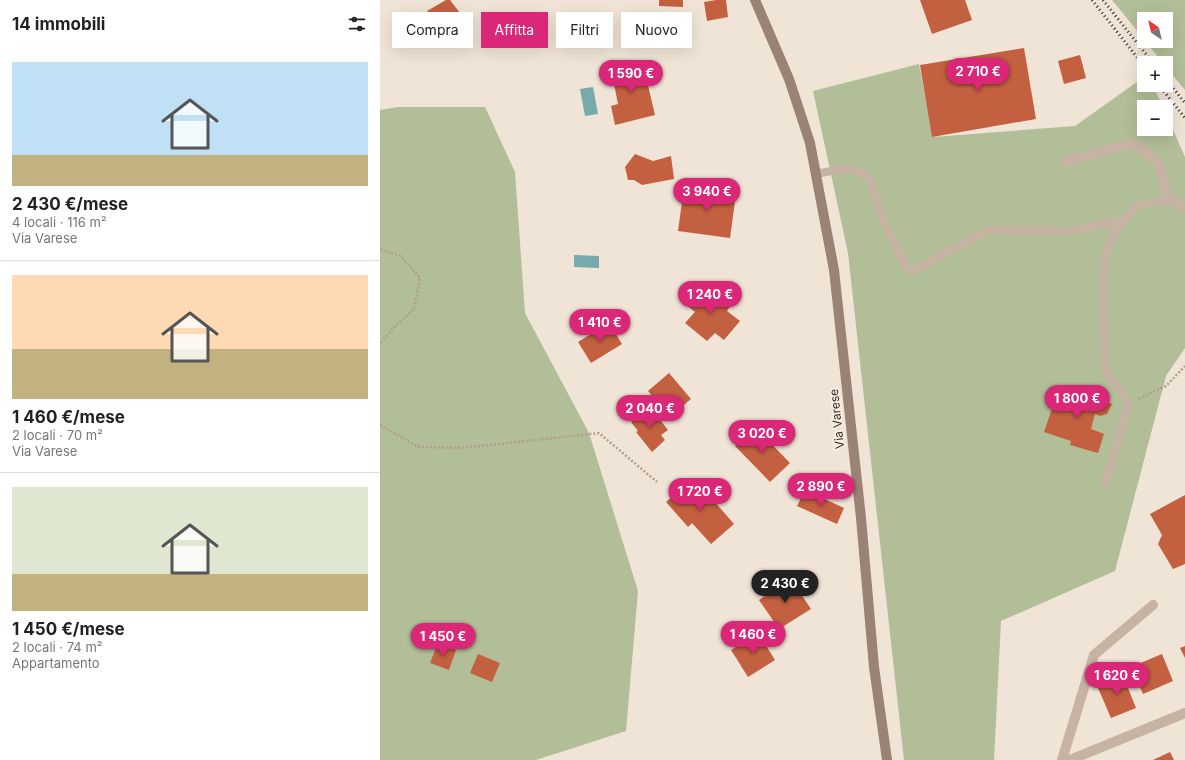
<!DOCTYPE html>
<html lang="it">
<head>
<meta charset="utf-8">
<style>
	:root { --surface:#fff; --page:#f6f6f6; --text:#222; --muted:#767676; --line:#e0e0e0; --accent:#db2777 }
	body { margin:0; font-family:Inter,sans-serif; background:var(--page); color:var(--text); height:100vh; display:flex; flex-direction:column; font-size:15px; white-space:nowrap }
	* { box-sizing:border-box; margin:0 }
	p { font-size:13px; color:var(--muted) }
	.icon { flex:none; width:22px; height:22px; fill:none; stroke:currentColor; stroke-width:2; stroke-linecap:round; stroke-linejoin:round }
	.map { position:relative; flex:1; overflow:hidden }
	.sheet { display:flex; flex-direction:column; background:var(--surface); width:380px }
	.sheet>* { flex:none }
	.banner { position:absolute; left:12px; top:12px; width:380px; height:36px; display:flex; gap:8px }
	.needle { width:26px; rotate:325deg }
	.buttons { position:absolute; left:757px; top:12px; display:grid; gap:8px }
	.buttons a { display:grid; place-items:center; width:36px; height:36px; border-radius:0px; background:var(--surface); box-shadow:0 4px 16px #0002; font-size:20px }
	.price { position:absolute; translate:-50% -34px; padding:0 9px; border-radius:14px; background:var(--accent); color:#fff; font-size:13px; line-height:26px; filter:drop-shadow(0 1px 2px #0008) }
	.price::after { content:''; position:absolute; left:50%; top:24px; width:12px; height:9px; margin-left:-6px; background:inherit; clip-path:polygon(0 0,100% 0,50% 100%) }
	.price.selected { background:#222; color:#fff }
	ul { padding:0; list-style:none }
	li { display:grid; align-content:center; gap:8px; height:212px; padding:0 12px }
	li+li { border-top:1px solid var(--line) }
	li span { display:grid; place-items:center; height:124px; border-radius:0px; color:#555 }
	li>.icon { margin-inline-start:auto }
	span .icon { width:72px; height:72px; fill:#fffc; stroke-width:1 }
	li b { font-size:17px }
	h2 { display:flex; justify-content:space-between; align-items:center; height:48px; padding:0 12px; font-size:17px }
	.pill { padding:0 14px; border-radius:0px; background:var(--surface); box-shadow:0 4px 16px #0002; font-size:14px; line-height:36px }
	.pill.selected { background:var(--accent); color:#fff }
	main { display:flex; flex:1; min-height:0 }
	.map>svg:first-child { display:block }
</style>
</head>
<body>
<main>
<section class="sheet">
<h2>14 immobili<svg class="icon" aria-label="filters" viewBox="0 0 24 24"><path d="M4 7h16M4 17h16"/><circle cx="9" cy="7" r="2"/><circle cx="15" cy="17" r="2"/></svg></h2>
<ul>
<li><span style="background:linear-gradient(#bfe0f5 75%,#c2b280 0)"><svg class="icon" aria-label="home" viewBox="0 0 24 24"><path d="M3 11l9-7 9 7M6 9v11h12V9"/></svg></span><div><b>2 430 €/mese</b><p>4 locali · 116 m²</p><p>Via Varese</p></div></li>
<li><span style="background:linear-gradient(#ffd9b3 60%,#c2b280 0)"><svg class="icon" aria-label="home" viewBox="0 0 24 24"><path d="M3 11l9-7 9 7M6 9v11h12V9"/></svg></span><div><b>1 460 €/mese</b><p>2 locali · 70 m²</p><p>Via Varese</p></div></li>
<li><span style="background:linear-gradient(#dfe7d0 70%,#c2b280 0)"><svg class="icon" aria-label="home" viewBox="0 0 24 24"><path d="M3 11l9-7 9 7M6 9v11h12V9"/></svg></span><div><b>1 450 €/mese</b><p>2 locali · 74 m²</p><p>Appartamento</p></div></li>
</ul>
</section>
<div class="map">
<svg width="805" height="760" viewBox="0 0 805 760">
	<rect width="100%" height="100%" fill="#f0e4d6"/>
	<!-- green -->
	<g fill="#b1be97">
		<path d="M732,0H805V90L786,67V63H783L765,41H786V19H764V39Z"/>
		<path d="M539,64L553,137L695,126L764,77V85H771L776,92L783,107H764V129H786V114L805,157V348L786,376L735,571L621,621L614,760H524L468,253L433,91Z"/>
		<path d="M18,107H105L135,172L145,313L209,433L258,591L246,731L156,760H0V110Z"/>
	</g>
	<!-- water -->
	<g fill="#76aaac">
		<path d="M213,87L218,114L205,116L200,89Z"/>
		<path d="M194,255L219,256V268L194,267Z"/>
	</g>
	<!-- building -->
	<g fill="#c36040">
		<path d="M66,0H70L80,13L58,26L47,11Z"/>
		<path d="M279,0H303V7L279,6Z"/>
		<path d="M336,0H346L348,17L327,21L324,2Z"/>
		<path d="M540,0H585L592,20L552,34Z"/>
		<path d="M644,48L656,119L552,137L540,65Z"/>
		<path d="M700,55L706,78L684,84L678,61Z"/>
		<path d="M262,60L275,115L235,125L231,106L238,104L231,69Z"/>
		<path d="M255,154L273,161L291,156L294,179L262,185L254,180H248L245,167Z"/>
		<path d="M304,187L356,194L350,238L298,231Z"/>
		<path d="M317,288L326,296L332,289L351,305L347,311L360,321L344,340L335,333L327,341L305,323L315,312L304,303Z"/>
		<path d="M229,323L242,344L211,363L198,342Z"/>
		<path d="M289,373L311,399L290,417L268,391Z"/>
		<path d="M679,388L721,399L732,404L727,414L720,416L715,414L711,429L724,434L718,453L690,445L691,441L664,432Z"/>
		<path d="M270,407L288,430L281,435L285,440L272,452L256,432L258,431L251,422Z"/>
		<path d="M375,427L410,463L390,482L355,446Z"/>
		<path d="M312,480L319,486L320,485L354,524L331,544L312,523L308,527L286,502Z"/>
		<path d="M425,490L464,508L457,524L417,506Z"/>
		<path d="M805,495V564L793,569L778,544L782,535L770,514Z"/>
		<path d="M411,579L431,609L399,629L379,600Z"/>
		<path d="M378,633L395,660L368,677L351,650Z"/>
		<path d="M58,643L76,650L69,670L50,663Z"/>
		<path d="M805,646V658L800,648Z"/>
		<path d="M98,654L120,663L112,682L90,673Z"/>
		<path d="M782,654L793,681L763,694L751,667Z"/>
		<path d="M742,673L756,708L731,718L718,688L725,685L724,681Z"/>
		<path d="M790,752L794,760H773Z"/>
	</g>
	<g fill="none" stroke-linecap="round" stroke-linejoin="round">
		<!-- path -->
		<g stroke="#b39d8d" stroke-width="2.5" stroke-dasharray="2 2" stroke-linecap="butt">
			<path d="M0,249L21,256L40,278L34,309L14,327L0,344"/>
			<path d="M759,399L786,386L805,366"/>
			<path d="M0,425L38,447L82,448L219,433L277,482"/>
		</g>
		<!-- lane -->
		<g stroke="#c7b3a3" stroke-width="8">
			<path d="M436,174L466,168L482,173L490,179L503,220L526,267L533,271L608,230L689,231L743,220"/>
			<path d="M725,484L749,403L726,373L723,295L725,257L735,231L756,206L789,199"/>
		</g>
		<!-- street -->
		<g stroke="#c7b3a3" stroke-width="10">
			<path d="M685,162L754,143L778,162L789,199L805,207"/>
			<path d="M682,760L714,655L773,605"/>
			<path d="M690,760L805,713"/>
		</g>
		<!-- secondary -->
		<path stroke="#9a8274" stroke-width="10" d="M375,0L409,79L430,143L454,270L481,518L494,667L507,760"/>
		<!-- rail -->
		<g stroke="#322925" stroke-width="3" stroke-dasharray="1 3" stroke-linecap="butt">
			<path d="M712,0L764,66"/>
			<path d="M723,0L773,63"/>
			<path d="M786,79L805,103"/>
			<path d="M779,85L805,118"/>
		</g>
	</g>
	<g text-anchor="middle" stroke-width="4" stroke-linejoin="round" paint-order="stroke">
		<!-- street labels -->
		<g font-size="12" fill="#322925" stroke="#f8eee2">
			<text transform="translate(457 419) rotate(-96)" y="4">Via Varese</text>
		</g>
	</g>
</svg>
<div class="buttons">
<a><svg class="needle" viewBox="-14 -14 28 28"><path d="M0-13l5 13h-10z" fill="#e53935"/><path d="M0 13l5-13h-10z" fill="#767676"/></svg></a>
<a>+</a>
<a>−</a>
</div>
<b class="price" style="left:598px;top:92px">2 710 €</b>
<b class="price" style="left:251px;top:94px">1 590 €</b>
<b class="price" style="left:327px;top:212px">3 940 €</b>
<b class="price" style="left:330px;top:315px">1 240 €</b>
<b class="price" style="left:220px;top:343px">1 410 €</b>
<b class="price" style="left:697px;top:419px">1 800 €</b>
<b class="price" style="left:270px;top:429px">2 040 €</b>
<b class="price" style="left:382px;top:454px">3 020 €</b>
<b class="price" style="left:441px;top:507px">2 890 €</b>
<b class="price" style="left:320px;top:512px">1 720 €</b>
<b class="price selected" style="left:405px;top:604px">2 430 €</b>
<b class="price" style="left:373px;top:655px">1 460 €</b>
<b class="price" style="left:63px;top:657px">1 450 €</b>
<b class="price" style="left:737px;top:696px">1 620 €</b>
<div class="banner">
<a class="pill">Compra</a>
<a class="pill selected">Affitta</a>
<a class="pill">Filtri</a>
<a class="pill">Nuovo</a>
</div>
</div>
</main>
</body>
</html>
